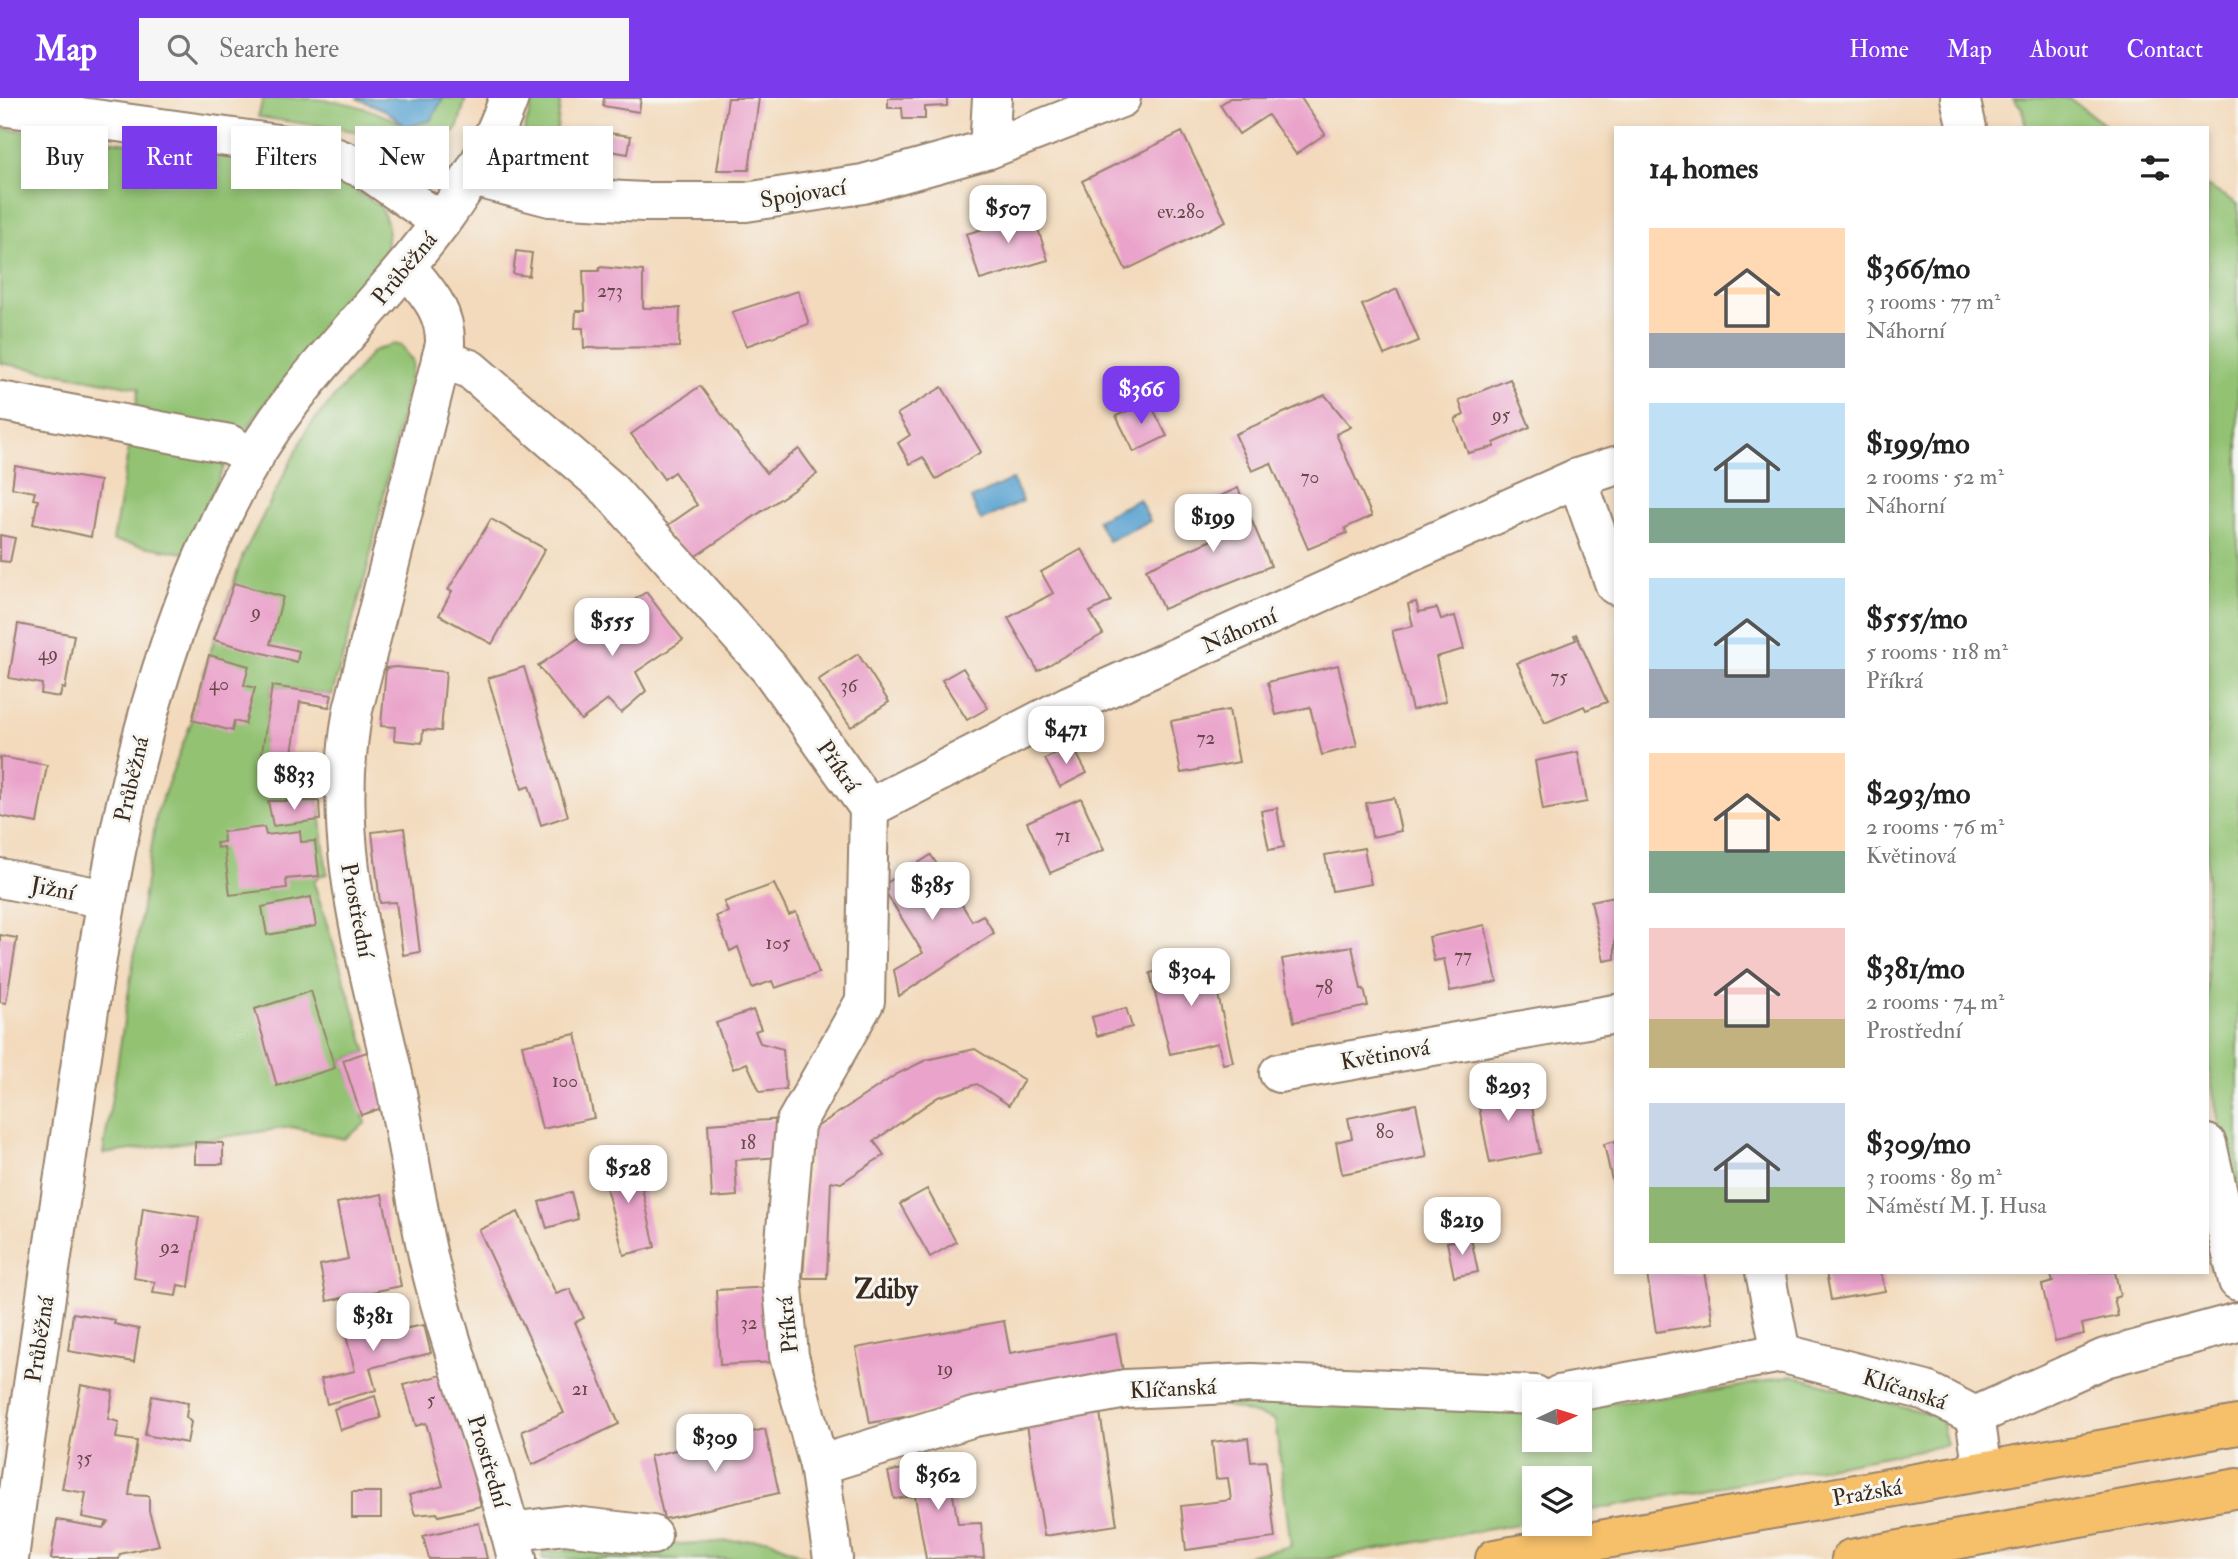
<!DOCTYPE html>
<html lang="en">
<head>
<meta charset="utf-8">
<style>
	:root { --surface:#fff; --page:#f6f6f6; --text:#222; --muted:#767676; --accent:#7c3aed }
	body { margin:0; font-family:"IM FELL Double Pica",serif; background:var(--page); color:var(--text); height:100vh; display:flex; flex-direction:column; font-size:26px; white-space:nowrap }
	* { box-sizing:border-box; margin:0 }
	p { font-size:23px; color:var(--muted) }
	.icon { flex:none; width:38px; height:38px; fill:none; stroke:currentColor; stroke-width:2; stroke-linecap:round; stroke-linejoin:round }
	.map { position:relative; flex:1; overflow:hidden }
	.panel { position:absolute; left:1614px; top:28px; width:595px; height:1148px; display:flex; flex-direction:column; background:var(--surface); border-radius:0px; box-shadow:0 4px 10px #0003 }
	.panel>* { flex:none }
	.guide { position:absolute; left:21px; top:28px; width:665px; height:63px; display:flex; gap:14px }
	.needle { width:46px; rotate:86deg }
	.buttons { position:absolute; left:1522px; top:1284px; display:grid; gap:14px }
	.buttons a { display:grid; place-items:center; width:70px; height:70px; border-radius:0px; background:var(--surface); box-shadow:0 4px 10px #0003; font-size:35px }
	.price { position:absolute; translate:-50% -60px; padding:0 16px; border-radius:14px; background:#fff; color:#222; font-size:23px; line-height:46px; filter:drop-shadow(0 2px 4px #0008) }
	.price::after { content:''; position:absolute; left:50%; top:42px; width:21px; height:16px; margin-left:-10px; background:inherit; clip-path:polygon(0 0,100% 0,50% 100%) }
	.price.selected { background:var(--accent); color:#fff }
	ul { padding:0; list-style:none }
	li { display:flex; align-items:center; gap:21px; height:175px; padding:0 35px }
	li span { display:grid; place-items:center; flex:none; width:196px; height:140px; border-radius:0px; color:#555 }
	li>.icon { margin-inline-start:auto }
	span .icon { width:84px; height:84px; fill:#fffc; stroke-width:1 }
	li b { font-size:30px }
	h2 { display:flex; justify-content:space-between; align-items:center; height:84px; padding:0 35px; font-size:30px }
	.chip { padding:0 24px; border-radius:0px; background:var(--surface); box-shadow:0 4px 10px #0003; font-size:24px; line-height:63px }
	.chip.selected { background:var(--accent); color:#fff }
	header { display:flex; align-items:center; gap:42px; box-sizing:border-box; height:98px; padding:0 35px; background:var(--accent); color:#fff }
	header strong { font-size:33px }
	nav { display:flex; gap:38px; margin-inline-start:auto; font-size:24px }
	.search { width:490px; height:63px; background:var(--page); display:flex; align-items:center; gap:18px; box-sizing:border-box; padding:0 24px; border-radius:0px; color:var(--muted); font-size:26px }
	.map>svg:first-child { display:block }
</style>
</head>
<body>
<header>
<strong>Map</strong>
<div class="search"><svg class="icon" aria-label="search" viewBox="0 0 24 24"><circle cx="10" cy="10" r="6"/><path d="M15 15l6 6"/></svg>Search here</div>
<nav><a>Home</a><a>Map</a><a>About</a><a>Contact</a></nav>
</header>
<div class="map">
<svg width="2238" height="1461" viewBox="0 0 2238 1461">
	<rect width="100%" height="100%" fill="#f6f6f2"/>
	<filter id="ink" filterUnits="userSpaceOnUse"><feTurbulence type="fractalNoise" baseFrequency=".0143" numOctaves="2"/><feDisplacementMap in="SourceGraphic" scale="14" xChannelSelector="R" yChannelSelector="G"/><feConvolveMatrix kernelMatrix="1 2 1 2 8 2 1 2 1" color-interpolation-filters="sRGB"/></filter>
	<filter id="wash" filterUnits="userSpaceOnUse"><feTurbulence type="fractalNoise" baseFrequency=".00686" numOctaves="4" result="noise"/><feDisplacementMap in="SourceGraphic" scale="28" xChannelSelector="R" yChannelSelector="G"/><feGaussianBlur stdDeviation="1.57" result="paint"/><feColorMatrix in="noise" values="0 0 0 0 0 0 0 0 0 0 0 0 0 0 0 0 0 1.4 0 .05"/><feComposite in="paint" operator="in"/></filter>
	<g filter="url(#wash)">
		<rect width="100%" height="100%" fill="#f3dabc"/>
		<!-- green -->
		<g fill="#92c272" stroke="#667648" stroke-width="2">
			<path d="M263,0C323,0 356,0 407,29L431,22L443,0H466L458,28L444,46L433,44L407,49L361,34L258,19Z"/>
			<path d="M534,0H561L553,62L544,78L519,72L515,64Z"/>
			<path d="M2013,0H2069L2109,30H2026L2022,10Z"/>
			<path d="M0,30L268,61L327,73L381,109L388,128L386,158L258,314L226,365L184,455L113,443L139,290L0,265Z"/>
			<path d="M2207,88L2238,106V1124L2207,962Z"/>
			<path d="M393,246L402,248L413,264L368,468L332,597L272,588L261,668L320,672L319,703L327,776L318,778L314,785L367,954L343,962L366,1025L344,1041L292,1029L103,1056L157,714L192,622L209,557L243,457L308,330L373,253Z"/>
			<path d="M1791,1277L1940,1319L1947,1347L1580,1414V1381H1535V1423L1324,1461H1233L1291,1448L1275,1322L1201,1301L1535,1309V1342H1580V1307C1651,1302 1721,1295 1791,1277Z"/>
			<path d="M768,1441L810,1461H543L542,1454Z"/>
		</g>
		<!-- water -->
		<g fill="#59a2d0" stroke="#4a6677" stroke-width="2">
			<path d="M356,0H443L431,22L407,29L385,12Z"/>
			<path d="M1012,381L1023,403L981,423L971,401Z"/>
			<path d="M1139,401L1150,423L1108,443L1097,422Z"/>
		</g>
		<g id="blocks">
			<!-- building -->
			<g fill="#eaa3ca">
				<path d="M604,0H641L639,14L603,8Z"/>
				<path d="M728,0H759L749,72H717Z"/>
				<path d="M888,0H947V8L925,9V21H903L902,10H888Z"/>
				<path d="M1230,0H1301L1325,36L1296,56L1268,17L1239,36L1220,7Z"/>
				<path d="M601,34L631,38L628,56L599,51Z"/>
				<path d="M1182,34L1226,123L1126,172L1082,83Z"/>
				<path d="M1030,106L1048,162L980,182L966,136L1014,122L1011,116Z"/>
				<path d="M516,153L532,155L529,178L513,176Z"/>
				<path d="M600,169L643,173V210H680L679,249L584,250L583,230H575L576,213H585L583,173H599Z"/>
				<path d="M1397,191L1419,243L1384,257L1362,207Z"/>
				<path d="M798,193L809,226L746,248L732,214Z"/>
				<path d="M1510,281L1530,329L1494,345V349L1468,355L1455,321L1464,317L1459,302Z"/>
				<path d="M700,288L766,375L799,351L817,376L690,462L664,430L697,407L674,374L664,381L631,336Z"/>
				<path d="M942,289L981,354L936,381L923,359L910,366L898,345L910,337L897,316Z"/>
				<path d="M1325,297L1351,329L1336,336L1372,418L1345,430L1347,435L1308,451L1271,365L1252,373L1235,336Z"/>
				<path d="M1149,303L1167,338L1134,354L1116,318Z"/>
				<path d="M15,368L100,383L91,439L33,426L38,402L33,401L35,394L12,390Z"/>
				<path d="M1238,390L1271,468L1163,511L1146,471L1214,441L1199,407Z"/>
				<path d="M491,421L545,451L492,546L439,517L452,493L448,492Z"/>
				<path d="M0,437L15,440L10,464L0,463Z"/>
				<path d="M1082,451L1111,503L1090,514L1103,536L1038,573L1008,520L1053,495L1041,474Z"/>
				<path d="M234,485L283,499L270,546L299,553L297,564L214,542Z"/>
				<path d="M646,494L683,542L636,574L646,593L621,615L608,602L581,622L538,568Z"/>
				<path d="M1416,504L1419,514L1437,510L1441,521L1455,518L1464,551L1436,559L1446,603L1412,612L1392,533L1413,528L1408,506Z"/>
				<path d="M18,526L74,537L65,591L62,590L60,599L41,596L42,586L9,580Z"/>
				<path d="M1576,536L1607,604L1586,612L1584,608L1545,625L1517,565L1576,542L1574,537Z"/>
				<path d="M858,556L889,604L851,629L818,582Z"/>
				<path d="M209,557L249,568L244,587L255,590L245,626L234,623L232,633L192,622Z"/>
				<path d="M1338,567L1357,648L1322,657L1310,609L1276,617L1268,584Z"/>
				<path d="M396,569L446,574L441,633L423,632L422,645L394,642L395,629L381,628L386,570Z"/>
				<path d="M524,569L568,718L541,727L529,688L522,691L488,580Z"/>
				<path d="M963,570L988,610L967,622L942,582Z"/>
				<path d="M272,588L332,597L329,609L300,604L292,655L320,656V672L260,668Z"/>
				<path d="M1229,612L1239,664L1181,675L1171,623Z"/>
				<path d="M1072,647L1087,675L1060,689L1045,661Z"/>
				<path d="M1578,654L1587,704L1543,712L1535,663Z"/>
				<path d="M0,659L47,667L37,725L0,718Z"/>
				<path d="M1081,700L1104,752L1050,775L1027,724Z"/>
				<path d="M1394,700L1401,733L1372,739L1366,705Z"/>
				<path d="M268,703H319L320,722L273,728Z"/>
				<path d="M1277,710L1284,749L1269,752L1261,713Z"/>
				<path d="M264,729L266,737L300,733L301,744L315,743L319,778L286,781L287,790L230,797L224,749L217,750L216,745L224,744L223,734Z"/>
				<path d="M404,730L420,854L403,857L396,804L380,805L372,734Z"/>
				<path d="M1364,750L1371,786L1332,793L1325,757Z"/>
				<path d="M931,757L972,823L983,817L994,835L899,898L894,872L923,855L882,788Z"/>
				<path d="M774,786L789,817L796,814L819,875L775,890L772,883L752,890L738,849L730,853L716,818L728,814L724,804Z"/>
				<path d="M1615,798V861L1604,863L1591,803Z"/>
				<path d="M311,799L316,828L267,837L262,809Z"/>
				<path d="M1485,827L1497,884L1450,893L1444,861L1434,863L1429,839Z"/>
				<path d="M0,837L17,840L6,905L0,904Z"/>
				<path d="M1352,848L1361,891H1364L1368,908L1294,924L1282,861Z"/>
				<path d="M1210,861L1233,964L1223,966L1218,945L1170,956L1150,875Z"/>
				<path d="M311,893L335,970L277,988L255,911Z"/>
				<path d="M1126,910L1132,929L1097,938L1092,919Z"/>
				<path d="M753,912L761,931L755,933L760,945L783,951L786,991L760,994L747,965L733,971L716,925Z"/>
				<path d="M576,936L594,1020L542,1031L522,947Z"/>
				<path d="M975,951L1024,982L1009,1007L977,986L938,999L874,1043L884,1057L841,1085L831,1083L827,1180H803L812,1032L897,976L926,962Z"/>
				<path d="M367,954L385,1009L361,1017L343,962Z"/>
				<path d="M1528,985L1540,1055L1490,1065L1476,994Z"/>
				<path d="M1416,1006L1427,1059L1342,1076L1336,1044L1352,1040L1348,1020Z"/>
				<path d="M784,1021L782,1059L735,1062L737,1098L712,1100L708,1026Z"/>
				<path d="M1615,1043V1092H1614L1604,1046Z"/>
				<path d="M195,1044L223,1045V1066H195Z"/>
				<path d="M635,1058L655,1149L624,1157L600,1067Z"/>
				<path d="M927,1091L956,1144L930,1159L900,1106Z"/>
				<path d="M571,1094L578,1121L547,1130L539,1104Z"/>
				<path d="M382,1096L401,1188L327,1203L320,1167L348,1161L337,1105Z"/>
				<path d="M143,1110L199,1119L189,1189L178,1187L176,1198L153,1195L155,1184L134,1180Z"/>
				<path d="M518,1114L556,1196L570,1191L584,1220L575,1224L619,1326L532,1367L522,1333L564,1315L479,1132Z"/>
				<path d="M1471,1140L1478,1174L1454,1179L1447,1144Z"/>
				<path d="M1655,1174H1704L1713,1225L1656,1234L1647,1176Z"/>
				<path d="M1826,1174H1881L1885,1193L1831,1202Z"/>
				<path d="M2050,1174H2115L2120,1198L2114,1200L2118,1218L2082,1226L2084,1236L2055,1243L2042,1187L2053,1184Z"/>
				<path d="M771,1189L775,1264L720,1267L716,1192Z"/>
				<path d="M388,1214L392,1233L424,1227L431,1255L370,1270L376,1292L327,1306L321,1281L355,1273L342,1222Z"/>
				<path d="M73,1215L115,1222L114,1226L139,1231L134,1264L68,1253Z"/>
				<path d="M1004,1223L1010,1255L1116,1236L1124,1279L870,1325L856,1250Z"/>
				<path d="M449,1275L481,1408L439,1418L437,1415L415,1417L409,1397L443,1388L426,1325L416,1328L404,1287Z"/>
				<path d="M81,1287L113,1293L108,1321L119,1324L116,1340L137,1343L129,1397L149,1398V1413L159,1447L120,1456L119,1461H51L57,1422L103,1430L108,1424L82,1419L86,1395L62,1391Z"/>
				<path d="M152,1298L188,1305L186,1319L191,1324L187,1345L145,1337Z"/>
				<path d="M375,1298L381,1320L340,1332L334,1311Z"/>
				<path d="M1099,1308L1117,1427L1044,1438L1026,1320Z"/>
				<path d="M765,1331L779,1395L664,1421L650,1358Z"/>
				<path d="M1248,1340L1251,1364L1266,1363L1275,1440L1186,1452L1181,1408L1231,1402L1228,1380L1216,1381L1212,1344Z"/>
				<path d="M947,1362L958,1426L981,1425L984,1460L926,1461L915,1398L894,1401L888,1374Z"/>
				<rect x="352" y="1394" width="29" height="26"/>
				<path d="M479,1425L487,1461H429L423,1438Z"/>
			</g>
		</g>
	</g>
	<g filter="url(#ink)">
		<use href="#blocks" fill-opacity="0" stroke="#97826d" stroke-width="2"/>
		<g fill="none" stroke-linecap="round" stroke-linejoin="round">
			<!-- minor casing -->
			<g stroke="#97826d" stroke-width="42">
				<g id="minor">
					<path d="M1960,0L1967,30"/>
					<path d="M0,8L314,51L367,72L441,124"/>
					<path d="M989,51L992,0"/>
					<path d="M473,79L550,99L644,104H746L863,86L989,51L1121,0"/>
					<path d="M406,168C426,193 446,212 445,246L353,612C330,739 363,845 391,968C407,1035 415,1104 431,1171C455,1269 494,1363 517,1461"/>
					<path d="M441,261L470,271L609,391L770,571L869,710L865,903L795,1026L782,1179L789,1258L819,1367L833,1461"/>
					<path d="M0,303L229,346L254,360"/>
					<path d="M1577,380L1615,487"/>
					<path d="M869,710L1070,607L1577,380L1615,368"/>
					<path d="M0,780L106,801"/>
					<path d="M1279,975L1615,916"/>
					<path d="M2207,1046L2238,1183"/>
					<path d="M1765,1174L1781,1255"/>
					<path d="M1559,1297L1781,1255L1926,1293L1975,1318L2105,1260L2238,1224"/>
					<path d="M1975,1318L1983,1373"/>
					<path d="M819,1367L974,1319L1126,1291L1252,1285L1535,1297"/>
					<path d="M510,1434L565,1427L652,1437"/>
					<path d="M9,1461C29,1306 53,1152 76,998C106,796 133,602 223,416C242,376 266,336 293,301C369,203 467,120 509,0"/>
				</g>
			</g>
			<!-- major casing -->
			<g stroke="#97826d" stroke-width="42">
				<g id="major">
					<path d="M1495,1461L2238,1327"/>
					<path d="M1851,1461L2238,1390"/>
				</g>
			</g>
			<!-- minor -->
			<use href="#minor" stroke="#fff" stroke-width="38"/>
			<!-- major -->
			<use href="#major" stroke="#f6c06b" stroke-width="38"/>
		</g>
	</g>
	<g text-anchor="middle" stroke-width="6" stroke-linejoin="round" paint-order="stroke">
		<!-- number labels -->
		<g font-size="19" fill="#674849">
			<text x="1181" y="120">ev.280</text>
			<text x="610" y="199">273</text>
			<text x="1501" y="323">95</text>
			<text x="1310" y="385">70</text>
			<text x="256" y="520">9</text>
			<text x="48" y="562">49</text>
			<text x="1559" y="585">75</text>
			<text x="219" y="592">40</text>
			<text x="849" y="594">36</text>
			<text x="1206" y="646">72</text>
			<text x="1063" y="744">71</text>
			<text x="778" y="851">105</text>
			<text x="1463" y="864">77</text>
			<text x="1324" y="896">78</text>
			<text x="565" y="989">100</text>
			<text x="1385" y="1040">80</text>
			<text x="748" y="1051">18</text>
			<text x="170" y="1155">92</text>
			<text x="749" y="1231">32</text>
			<text x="945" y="1277">19</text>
			<text x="580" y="1297">21</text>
			<text x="431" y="1308">5</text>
			<text x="84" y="1366">35</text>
		</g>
		<!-- street labels -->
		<g font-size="23" fill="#3b2a1e" stroke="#f6f6f2">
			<text transform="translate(803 95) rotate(-9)" y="8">Spojovací</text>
			<text transform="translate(404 170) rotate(-50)" y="8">Průběžná</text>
			<text transform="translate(1239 532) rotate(-24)" y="8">Náhorní</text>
			<text transform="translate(839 668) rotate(55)" y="8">Příkrá</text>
			<text transform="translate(131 681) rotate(-77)" y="8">Průběžná</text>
			<text transform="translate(53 790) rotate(11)" y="8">Jižní</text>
			<text transform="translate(358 812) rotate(79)" y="8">Prostřední</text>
			<text transform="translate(1385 956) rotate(-10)" y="8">Květinová</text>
			<text transform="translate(787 1227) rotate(-96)" y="8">Příkrá</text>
			<text transform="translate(39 1241) rotate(-81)" y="8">Průběžná</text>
			<text transform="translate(1173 1290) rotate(-3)" y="8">Klíčanská</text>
			<text transform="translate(1905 1291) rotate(18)" y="8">Klíčanská</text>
			<text transform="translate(489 1363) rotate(73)" y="8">Prostřední</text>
			<text transform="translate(1867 1394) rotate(-10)" y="8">Pražská</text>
		</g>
		<!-- quarter labels -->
		<g font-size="26" font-weight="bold" fill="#3b2a1e" stroke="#f6f6f2">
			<text x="886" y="1200">Zdiby</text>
		</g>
	</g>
</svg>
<div class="buttons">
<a><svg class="needle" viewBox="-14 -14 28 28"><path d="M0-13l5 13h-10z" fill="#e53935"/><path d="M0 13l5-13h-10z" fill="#767676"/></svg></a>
<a><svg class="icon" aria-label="layers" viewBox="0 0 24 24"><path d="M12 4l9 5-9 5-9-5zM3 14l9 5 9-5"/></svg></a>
</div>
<b class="price" style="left:1008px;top:147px">$507</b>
<b class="price selected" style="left:1141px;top:328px">$366</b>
<b class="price" style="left:1213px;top:456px">$199</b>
<b class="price" style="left:612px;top:560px">$555</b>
<b class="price" style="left:1066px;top:668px">$471</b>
<b class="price" style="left:294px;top:714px">$833</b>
<b class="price" style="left:932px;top:824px">$385</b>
<b class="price" style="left:1191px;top:910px">$304</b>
<b class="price" style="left:1508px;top:1025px">$293</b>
<b class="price" style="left:628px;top:1107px">$528</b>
<b class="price" style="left:1462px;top:1159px">$219</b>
<b class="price" style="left:373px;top:1255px">$381</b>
<b class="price" style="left:715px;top:1376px">$309</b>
<b class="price" style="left:938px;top:1414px">$362</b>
<div class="guide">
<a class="chip">Buy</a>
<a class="chip selected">Rent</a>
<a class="chip">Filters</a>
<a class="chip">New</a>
<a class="chip">Apartment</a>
</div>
<section class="panel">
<h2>14 homes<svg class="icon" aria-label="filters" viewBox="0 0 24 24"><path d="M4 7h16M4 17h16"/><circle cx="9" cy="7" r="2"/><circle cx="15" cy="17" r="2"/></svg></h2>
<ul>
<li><span style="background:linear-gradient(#ffd9b3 75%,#9aa5b1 0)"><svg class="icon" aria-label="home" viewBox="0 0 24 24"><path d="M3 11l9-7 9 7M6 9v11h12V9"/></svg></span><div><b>$366/mo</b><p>3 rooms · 77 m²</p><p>Náhorní</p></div></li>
<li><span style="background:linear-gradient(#bfe0f5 75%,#7fa58c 0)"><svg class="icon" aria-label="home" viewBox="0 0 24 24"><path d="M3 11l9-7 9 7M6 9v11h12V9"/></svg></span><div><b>$199/mo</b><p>2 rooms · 52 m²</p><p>Náhorní</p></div></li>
<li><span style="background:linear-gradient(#bfe0f5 65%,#9aa5b1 0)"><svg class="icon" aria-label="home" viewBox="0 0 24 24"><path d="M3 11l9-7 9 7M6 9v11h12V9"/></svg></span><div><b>$555/mo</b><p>5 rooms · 118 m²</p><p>Příkrá</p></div></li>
<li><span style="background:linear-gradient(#ffd9b3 70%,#7fa58c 0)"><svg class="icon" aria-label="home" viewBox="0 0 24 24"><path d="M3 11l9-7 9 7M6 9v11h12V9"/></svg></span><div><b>$293/mo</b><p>2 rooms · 76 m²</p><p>Květinová</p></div></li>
<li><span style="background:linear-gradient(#f6c9c9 65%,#c2b280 0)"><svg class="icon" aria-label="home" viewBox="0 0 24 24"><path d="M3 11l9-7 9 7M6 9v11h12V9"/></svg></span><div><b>$381/mo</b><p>2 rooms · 74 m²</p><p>Prostřední</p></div></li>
<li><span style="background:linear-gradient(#c9d6e8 60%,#8fb573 0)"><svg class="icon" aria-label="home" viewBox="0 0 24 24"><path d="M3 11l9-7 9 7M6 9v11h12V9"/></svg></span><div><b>$309/mo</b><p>3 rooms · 89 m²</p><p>Náměstí M. J. Husa</p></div></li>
</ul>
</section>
</div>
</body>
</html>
